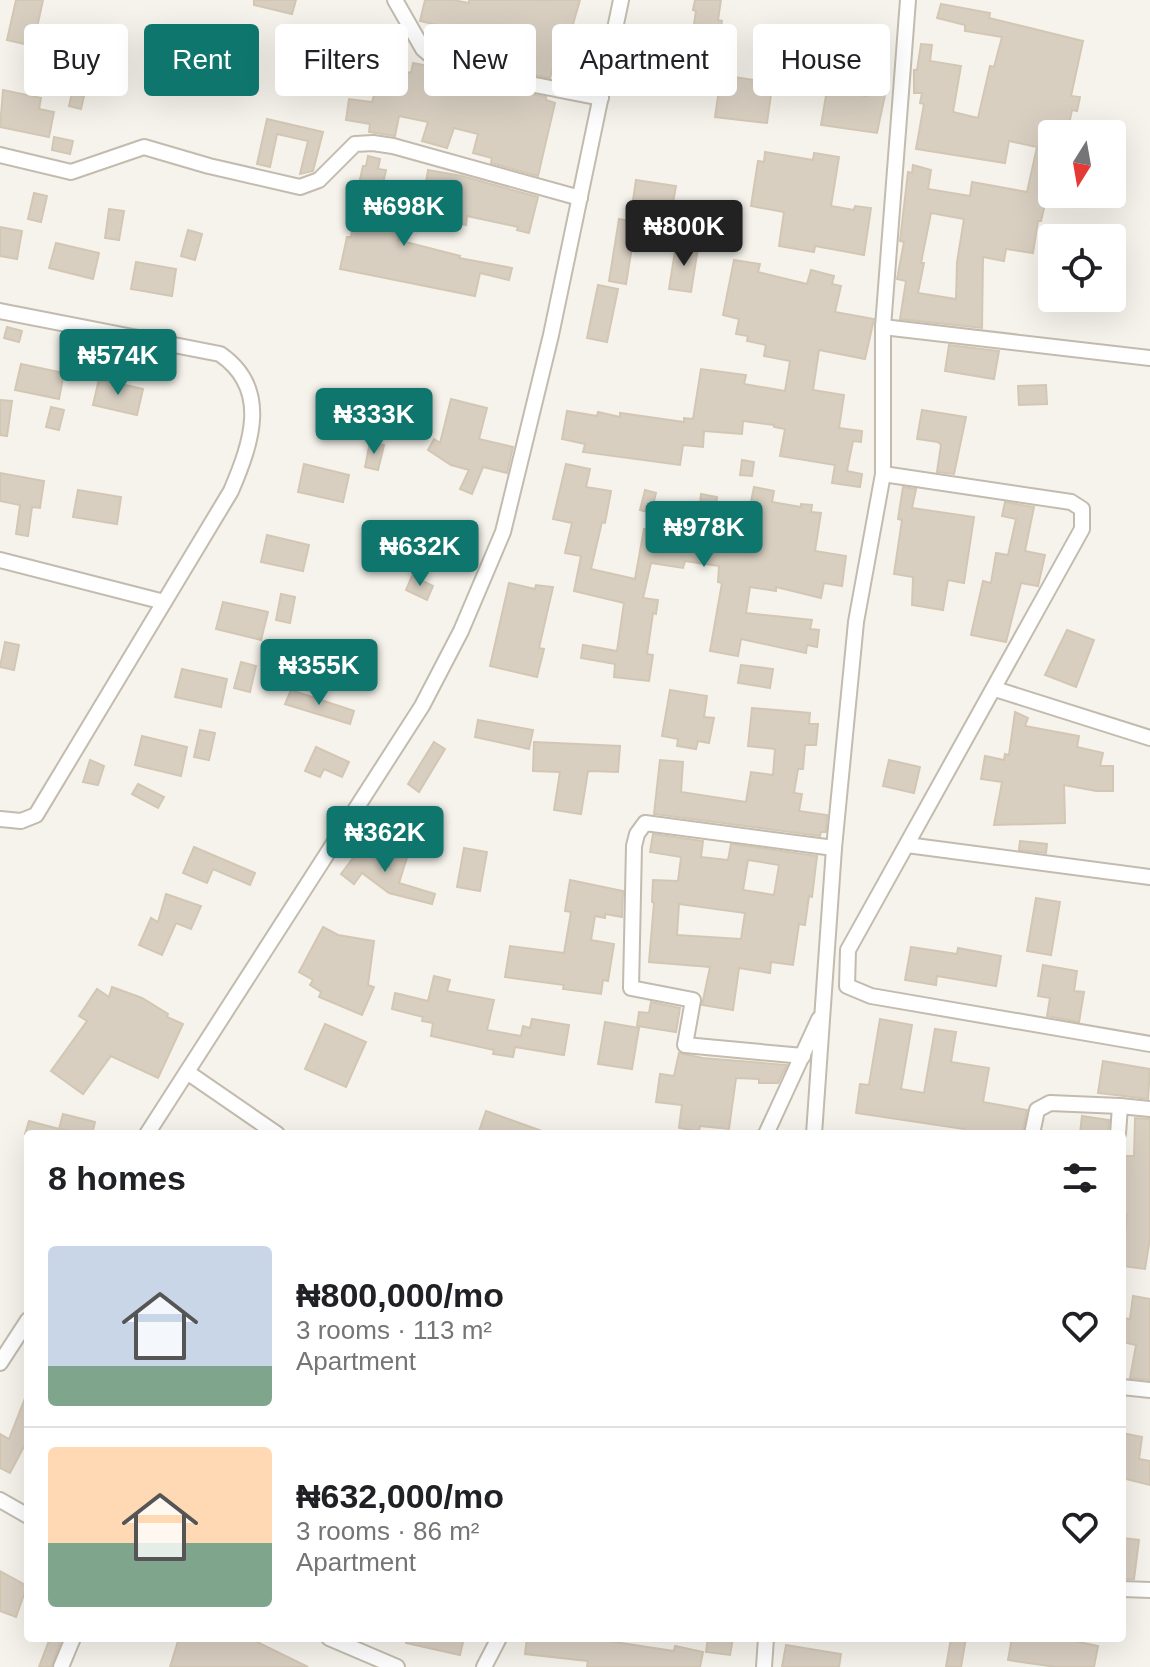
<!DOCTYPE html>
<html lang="en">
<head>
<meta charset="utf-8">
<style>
	:root { --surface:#fff; --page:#f6f6f6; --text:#202124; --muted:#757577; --line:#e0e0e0; --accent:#0f766e }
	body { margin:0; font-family:Helvetica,sans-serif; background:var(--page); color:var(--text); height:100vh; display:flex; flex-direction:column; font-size:30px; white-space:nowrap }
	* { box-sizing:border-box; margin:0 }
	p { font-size:26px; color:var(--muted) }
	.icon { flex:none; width:44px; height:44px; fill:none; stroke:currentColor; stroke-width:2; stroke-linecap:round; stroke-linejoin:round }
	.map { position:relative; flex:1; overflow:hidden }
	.panel { position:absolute; left:24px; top:1130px; width:1102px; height:512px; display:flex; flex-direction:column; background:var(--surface); border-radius:8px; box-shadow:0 8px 32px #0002 }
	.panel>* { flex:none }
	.hud { position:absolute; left:24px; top:24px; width:1102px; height:72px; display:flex; gap:16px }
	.needle { width:52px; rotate:191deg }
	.tools { position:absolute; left:1038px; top:120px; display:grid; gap:16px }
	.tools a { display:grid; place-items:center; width:88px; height:88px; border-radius:8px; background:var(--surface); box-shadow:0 8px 32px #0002; font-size:40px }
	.price { position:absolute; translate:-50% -68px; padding:0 18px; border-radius:8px; background:var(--accent); color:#fff; font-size:26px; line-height:52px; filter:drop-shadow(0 2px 4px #0008) }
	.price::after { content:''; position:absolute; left:50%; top:48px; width:24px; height:18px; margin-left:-12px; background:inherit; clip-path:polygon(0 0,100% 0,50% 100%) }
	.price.current { background:#222; color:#fff }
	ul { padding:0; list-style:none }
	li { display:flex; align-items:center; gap:24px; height:200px; padding:0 24px }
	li+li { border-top:2px solid var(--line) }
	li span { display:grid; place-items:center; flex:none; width:224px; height:160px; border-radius:8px; color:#555 }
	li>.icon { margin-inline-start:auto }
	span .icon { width:96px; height:96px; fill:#fffc; stroke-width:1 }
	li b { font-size:34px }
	h2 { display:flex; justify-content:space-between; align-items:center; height:96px; padding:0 24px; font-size:34px }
	.tag { padding:0 28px; border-radius:8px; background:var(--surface); box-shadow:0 8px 32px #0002; font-size:28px; line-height:72px }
	.tag.current { background:var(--accent); color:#fff }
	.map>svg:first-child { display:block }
</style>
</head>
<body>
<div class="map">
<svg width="1150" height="1667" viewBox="0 0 1150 1667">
	<rect width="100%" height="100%" fill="#f6f3ec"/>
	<!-- building -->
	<g fill="#d8cfc1" stroke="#d3c7b4" stroke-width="2" fill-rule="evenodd">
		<path d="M16,0H43L33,46L7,40Z"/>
		<path d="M254,0H296L292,14L254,5Z"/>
		<path d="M425,0H453L469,3V0H580L560,69L553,67L550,78L471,62L477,34L420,21Z"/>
		<path d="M695,0H721L718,20L722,21L714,69L688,65L696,11L693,10Z"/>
		<path d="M941,4L990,13L989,18L1083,41L1071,96L1080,97L1077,111L1072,110L1067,134H1052V184L1050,183L1041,221H1038L1033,253L1006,249L1004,261L983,257L982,328L900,319L906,281L897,279L904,242L900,241L908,172L912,173L913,165L931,170L928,189L970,196L972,182L1027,192L1037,147L1009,141L1005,163L916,149L924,104L920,103L922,93H914V70H917L921,44L932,45L930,61L961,66L953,112L978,118L990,66L994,67L1002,37L965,31V25L937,18ZM931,213L964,219L957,262L956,299L918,293L924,263H921Z"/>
		<path d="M646,58L675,63L672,81L643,76Z"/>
		<path d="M413,63L428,66L442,77L546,97V100L555,103L538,176L491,163L492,158L473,153L478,134L454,128L447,148L422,141L428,122L399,116L395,136L369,132L370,124L346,120L349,99L372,102L382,66L411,73Z"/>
		<path d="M721,75L760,81L761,78L773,80L767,123L715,117Z"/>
		<path d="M3,90L41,98L39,109L54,112L49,137L0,127Z"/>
		<path d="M827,90L867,96L868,91L885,95L877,133L821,125Z"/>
		<path d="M72,93L84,96L81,109L69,106Z"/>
		<path d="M267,119L323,132L313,171L300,174L308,141L277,134L270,167L257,164Z"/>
		<path d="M54,137L73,141L70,154L52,150Z"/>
		<path d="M765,152L813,160L814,153L839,157L831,206L854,210L855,206L871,208L864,255L815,246L814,252L779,246L784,212L751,206L758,161L764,162Z"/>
		<path d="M368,156L380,159L378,169L386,170L377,210L388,212L386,226L400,228L398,240L460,256L459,258L512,268L509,280L480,273L475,296L340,269L347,237H351L357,202L355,201L363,166H366Z"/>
		<path d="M428,170L462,176L538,197L529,233L517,230L518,227L467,216L466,225L421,215Z"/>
		<path d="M636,180L676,186L671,213L632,207Z"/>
		<path d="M34,193L47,196L41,222L28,219Z"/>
		<path d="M109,209L124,211L119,240L105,238Z"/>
		<path d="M619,219L636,222L626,284L609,281Z"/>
		<path d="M0,227L22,231L17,259L0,256Z"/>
		<path d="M188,230L202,234L195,260L181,256Z"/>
		<path d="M56,243L99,253L93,279L49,268Z"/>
		<path d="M676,245L698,248L691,292L669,289Z"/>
		<path d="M734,260L760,264L758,272L807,284L811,270L834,276L832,284L841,286L835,312L874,319L865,359L819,350L813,390L844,395L839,428L862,431L861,442L853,441L847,471L862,474L860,487L832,483L835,465L780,456L785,429L774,427V425L743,421L742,434L704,431L703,447L683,445L680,465L583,452L585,444L562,439L567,411L597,416L598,412L620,417V413L684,422V418L693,419L701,369L746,375L744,384L785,391L790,361L764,356L766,345L747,341L748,336L736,334L739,319L723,315Z"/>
		<path d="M136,262L176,269L172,296L131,289Z"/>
		<path d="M598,285L618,289L607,342L587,338Z"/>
		<path d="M7,327L22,331L19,342L4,338Z"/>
		<path d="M949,345L999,351L994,379L945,371Z"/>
		<path d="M21,364L64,373L59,399L15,390Z"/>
		<path d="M99,379L143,389L137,415L93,405Z"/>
		<path d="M1046,385L1047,404L1019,405L1018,386Z"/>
		<path d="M451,399L487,408L479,439L513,447L507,473L483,467L472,494L460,489L469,470L451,465L428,450L434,439L440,443Z"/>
		<path d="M0,400L12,401L7,436L0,435Z"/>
		<path d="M51,407L64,410L59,430L46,427Z"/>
		<path d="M922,410L966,417L954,474L937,472L941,445L938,442L917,439Z"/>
		<path d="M370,442L384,445L378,470L365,467Z"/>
		<path d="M742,460L754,462L752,476L740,475Z"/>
		<path d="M304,464L349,475L343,502L298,492Z"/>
		<path d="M566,464L590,469L586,487L611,491L605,523L602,522L591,569L635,579L644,529L686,536L691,502L700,504L701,494L717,497L716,505L749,512L754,487L774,491L772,502L801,507V504L812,505L811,512L821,513L815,551L846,556L842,586L824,583L821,598L776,587V591L750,587L746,613L812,620L810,629L819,630L817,647L807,645L806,653L741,639L738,656L710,651L722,583L718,582L719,566L685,561L683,568L651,563L643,598L658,600L656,614L653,613L647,654L653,655L649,681L614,677L615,664L581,658L583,645L617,651L624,603L574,591L581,556L565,553L572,523L553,519Z"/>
		<path d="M0,473L44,481L40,508L32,507L28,536L16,534L20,505L0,501Z"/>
		<path d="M903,487L916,489L912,508L974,517L964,583L948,580L943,610L912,605L913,577L894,574L902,520L898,519Z"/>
		<path d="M78,490L121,497L117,524L73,517Z"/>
		<path d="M645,490L656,493L651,513L640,510Z"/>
		<path d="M1005,502L1034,507L1025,551L1045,555L1038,586L1021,583L1006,642L971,635L983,581L991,583L996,553L1008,555L1016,519L1002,516Z"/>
		<path d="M267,535L309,545L303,571L261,562Z"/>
		<path d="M412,576L433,586L427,600L406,590Z"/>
		<path d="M509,583L535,589L536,585L553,587L539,648L544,649L537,677L490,666Z"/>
		<path d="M281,594L295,597L290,623L276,620Z"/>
		<path d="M223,602L268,612L261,640L216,629Z"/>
		<path d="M1067,630L1094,640L1076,687L1045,675Z"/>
		<path d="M5,642L19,645L14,670L0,667Z"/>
		<path d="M241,662L256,666L250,692L234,688Z"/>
		<path d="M741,665L773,669L770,688L738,683Z"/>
		<path d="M182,669L227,679L221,707L175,697Z"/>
		<path d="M291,690L354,711L350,724L285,704Z"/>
		<path d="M670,690L707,696L704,717L714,718L709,743L698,741L696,749L677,746L678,739L662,736Z"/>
		<path d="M752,708L810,713L809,724H818L816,745H805L803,769H798L794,793L802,794L799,811L827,815L826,832H821L820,836L654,814L660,760L683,762L681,792L746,802L751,772L773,775L775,749L748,746Z"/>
		<path d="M1015,712L1028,718L1025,726L1079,736L1077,747L1103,753L1100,766H1113V791H1096L1064,785L1065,823L994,825L1002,782L981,779L985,756L1004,760L1005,754L1009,755Z"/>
		<path d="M478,720L533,730L529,749L475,737Z"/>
		<path d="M200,730L215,733L209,760L194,757Z"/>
		<path d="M142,736L187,747L181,776L135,765Z"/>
		<path d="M434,742L445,749L419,792L408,784Z"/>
		<path d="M534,742L620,746L618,772L588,771L581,814L554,810L560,772L533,771Z"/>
		<path d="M316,747L349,762L342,777L324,769L320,777L305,771Z"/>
		<path d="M90,760L104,766L98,785L83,782Z"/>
		<path d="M889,760L920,767L914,793L883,786Z"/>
		<path d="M138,784L164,797L158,808L132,794Z"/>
		<path d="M653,834L703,841L701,857L728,860L731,844L817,856L812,897L809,896L805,925L799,924L793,965L771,962L770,973L739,968L733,1010L702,1005L710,967L649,962L654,903L652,902L653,880L678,881L681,857L650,852ZM748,860L779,865L774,895L743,890ZM679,904L745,913L741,939L677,935Z"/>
		<path d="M1020,841L1047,844L1046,853L1019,850Z"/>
		<path d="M362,846L389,867L397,847L409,851L399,883L435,894L432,904L389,893L362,873L354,884L341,874Z"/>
		<path d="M194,847L255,873L250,885L213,869L207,883L183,873Z"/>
		<path d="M464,848L487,852L480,891L457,887Z"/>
		<path d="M570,880L623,891L622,917L605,914V918L595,916L591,940L614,944L608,981L603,980L601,994L563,989L564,985L505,977L510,946L564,953L571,912L565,911Z"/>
		<path d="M166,894L201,906L191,929L176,923L162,955L139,945L151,918L158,922Z"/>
		<path d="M1036,898L1060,902L1051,955L1027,951Z"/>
		<path d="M323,927L338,935L374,941L368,985L374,987L362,1015L319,997L321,992L310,985L313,980L299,972Z"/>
		<path d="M911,947L957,954L958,948L1001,956L996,986L937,976L936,985L905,980Z"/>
		<path d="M1043,965L1077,971L1074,991L1084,992L1079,1022L1047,1016L1050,998L1038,996Z"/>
		<path d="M434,976L450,980L447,991L494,1000L487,1030L521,1036L523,1026L530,1028L532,1019L569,1025L564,1055L515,1047L513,1057L493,1054L494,1050L431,1036L433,1023L422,1021L423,1017L392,1009L395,993L428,1001Z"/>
		<path d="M112,987L142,998L168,1014L167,1017L183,1024L158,1078L111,1056L83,1094L51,1071L87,1021L79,1016L97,989L109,997Z"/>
		<path d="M651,1002L680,1008L676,1032L637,1026L639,1012L649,1013Z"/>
		<path d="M880,1019L912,1025L901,1089L924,1093L935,1029L956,1032L951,1062L989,1068L983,1102L1027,1110L1022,1134H963L964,1129L856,1113L860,1084L869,1085Z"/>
		<path d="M605,1022L639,1028L632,1069L598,1064Z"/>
		<path d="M325,1024L366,1042L346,1087L305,1069Z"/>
		<path d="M679,1053L703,1058L787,1065L778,1083H759V1079L736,1078L729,1129L700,1126L699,1131L679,1128L682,1105L656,1102L660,1074L674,1076Z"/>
		<path d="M1103,1061L1150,1069L1148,1099L1098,1093Z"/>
		<path d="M486,1111L545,1132L544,1134H478Z"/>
		<path d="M63,1114L95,1122L92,1134L59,1129Z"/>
		<path d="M1082,1116L1109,1120L1108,1134H1080Z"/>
		<path d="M1135,1118L1150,1119V1238L1145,1269L1122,1266L1127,1214L1122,1213L1125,1193H1122L1125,1156H1134Z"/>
		<path d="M29,1121L63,1130L62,1134H25Z"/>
		<path d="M1133,1296L1150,1299V1380L1130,1378L1136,1345L1122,1342V1318L1130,1319Z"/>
		<path d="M27,1393L28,1439L10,1473L0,1468V1434L9,1439Z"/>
		<path d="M1122,1433L1142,1437L1139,1459L1150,1461V1485L1122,1478Z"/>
		<path d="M1122,1538L1139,1540L1134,1579H1122Z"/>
		<path d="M0,1571L27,1586L16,1617L0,1611Z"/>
		<path d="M50,1638H62L51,1667H39Z"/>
		<path d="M179,1638H258L257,1642L308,1667H170Z"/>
		<path d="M406,1638H464L460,1655L406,1643Z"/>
		<path d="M527,1638H588L674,1651L675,1646L703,1652L700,1667H587L588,1661L525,1654Z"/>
		<path d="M708,1638H733L730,1655L706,1652Z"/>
		<path d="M951,1638H966L961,1667H946Z"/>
		<path d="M1012,1638H1059L1098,1646L1094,1667H1056L1008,1660Z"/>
		<path d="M786,1645L841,1654L839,1667H782Z"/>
	</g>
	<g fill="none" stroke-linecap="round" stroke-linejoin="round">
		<!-- minor casing -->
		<g stroke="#c2bbae" stroke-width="18">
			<g id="minor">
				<path d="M395,0L423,49L444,67L601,98"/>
				<path d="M0,155L71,172L144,147L209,166L300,187L319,180L355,144L373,143L393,146L580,198"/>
				<path d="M0,311L220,354C271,389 251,444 231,491L36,815L21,821L0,819"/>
				<path d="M883,327L1150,358"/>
				<path d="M883,474L1071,502L1082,509V529L848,950L847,986L871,996L1150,1044"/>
				<path d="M0,560L164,602"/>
				<path d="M995,689L1150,738"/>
				<path d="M907,845L1150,877"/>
				<path d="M803,1056L685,1045L693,1000L631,988L634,846L637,834L645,823L834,848"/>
				<path d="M187,1072L277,1134"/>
				<path d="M147,1134L422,706L461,631L503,532L551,335L621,0"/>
				<path d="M766,1134L819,1019"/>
				<path d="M814,1134L834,848L856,622L883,474V327L908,0"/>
				<path d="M1032,1134L1037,1110L1050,1103L1120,1106"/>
				<path d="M1118,1134L1120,1106L1150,1109"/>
				<path d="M0,1363L28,1320"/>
				<path d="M1122,1387L1150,1390"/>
				<path d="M0,1500L28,1516"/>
				<path d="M1122,1589L1150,1590"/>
				<path d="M329,1638L397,1667"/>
				<path d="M61,1667L73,1638"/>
				<path d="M484,1667L499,1638"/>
				<path d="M764,1667L766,1638"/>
			</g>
		</g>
		<!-- minor -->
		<use href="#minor" stroke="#fff" stroke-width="14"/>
	</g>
</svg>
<div class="tools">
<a><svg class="needle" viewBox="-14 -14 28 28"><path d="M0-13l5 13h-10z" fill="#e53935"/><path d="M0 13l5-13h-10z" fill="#757577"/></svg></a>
<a><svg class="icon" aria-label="locate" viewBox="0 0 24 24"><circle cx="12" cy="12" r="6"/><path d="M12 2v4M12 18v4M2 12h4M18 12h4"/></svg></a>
</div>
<b class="price" style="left:404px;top:248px">₦698K</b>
<b class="price current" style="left:684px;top:268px">₦800K</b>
<b class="price" style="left:118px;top:397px">₦574K</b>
<b class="price" style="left:374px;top:456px">₦333K</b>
<b class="price" style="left:704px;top:569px">₦978K</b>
<b class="price" style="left:420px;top:588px">₦632K</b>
<b class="price" style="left:319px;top:707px">₦355K</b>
<b class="price" style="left:385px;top:874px">₦362K</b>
<div class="hud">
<a class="tag">Buy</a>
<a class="tag current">Rent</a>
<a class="tag">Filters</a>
<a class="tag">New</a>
<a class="tag">Apartment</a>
<a class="tag">House</a>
</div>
<section class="panel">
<h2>8 homes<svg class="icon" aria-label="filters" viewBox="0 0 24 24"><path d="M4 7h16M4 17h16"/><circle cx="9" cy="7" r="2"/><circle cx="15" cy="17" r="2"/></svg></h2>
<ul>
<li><span style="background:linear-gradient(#c9d6e8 75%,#7fa58c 0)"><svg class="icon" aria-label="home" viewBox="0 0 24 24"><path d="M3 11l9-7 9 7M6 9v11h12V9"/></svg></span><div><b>₦800,000/mo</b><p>3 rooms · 113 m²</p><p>Apartment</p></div><svg class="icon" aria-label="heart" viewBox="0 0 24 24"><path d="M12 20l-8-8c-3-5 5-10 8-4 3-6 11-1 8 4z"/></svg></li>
<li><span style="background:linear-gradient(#ffd9b3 60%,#7fa58c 0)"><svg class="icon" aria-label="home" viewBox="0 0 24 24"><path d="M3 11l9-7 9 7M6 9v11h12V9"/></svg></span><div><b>₦632,000/mo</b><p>3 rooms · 86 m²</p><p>Apartment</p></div><svg class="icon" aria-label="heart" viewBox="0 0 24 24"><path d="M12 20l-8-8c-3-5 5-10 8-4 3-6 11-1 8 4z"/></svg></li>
</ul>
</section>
</div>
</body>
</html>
